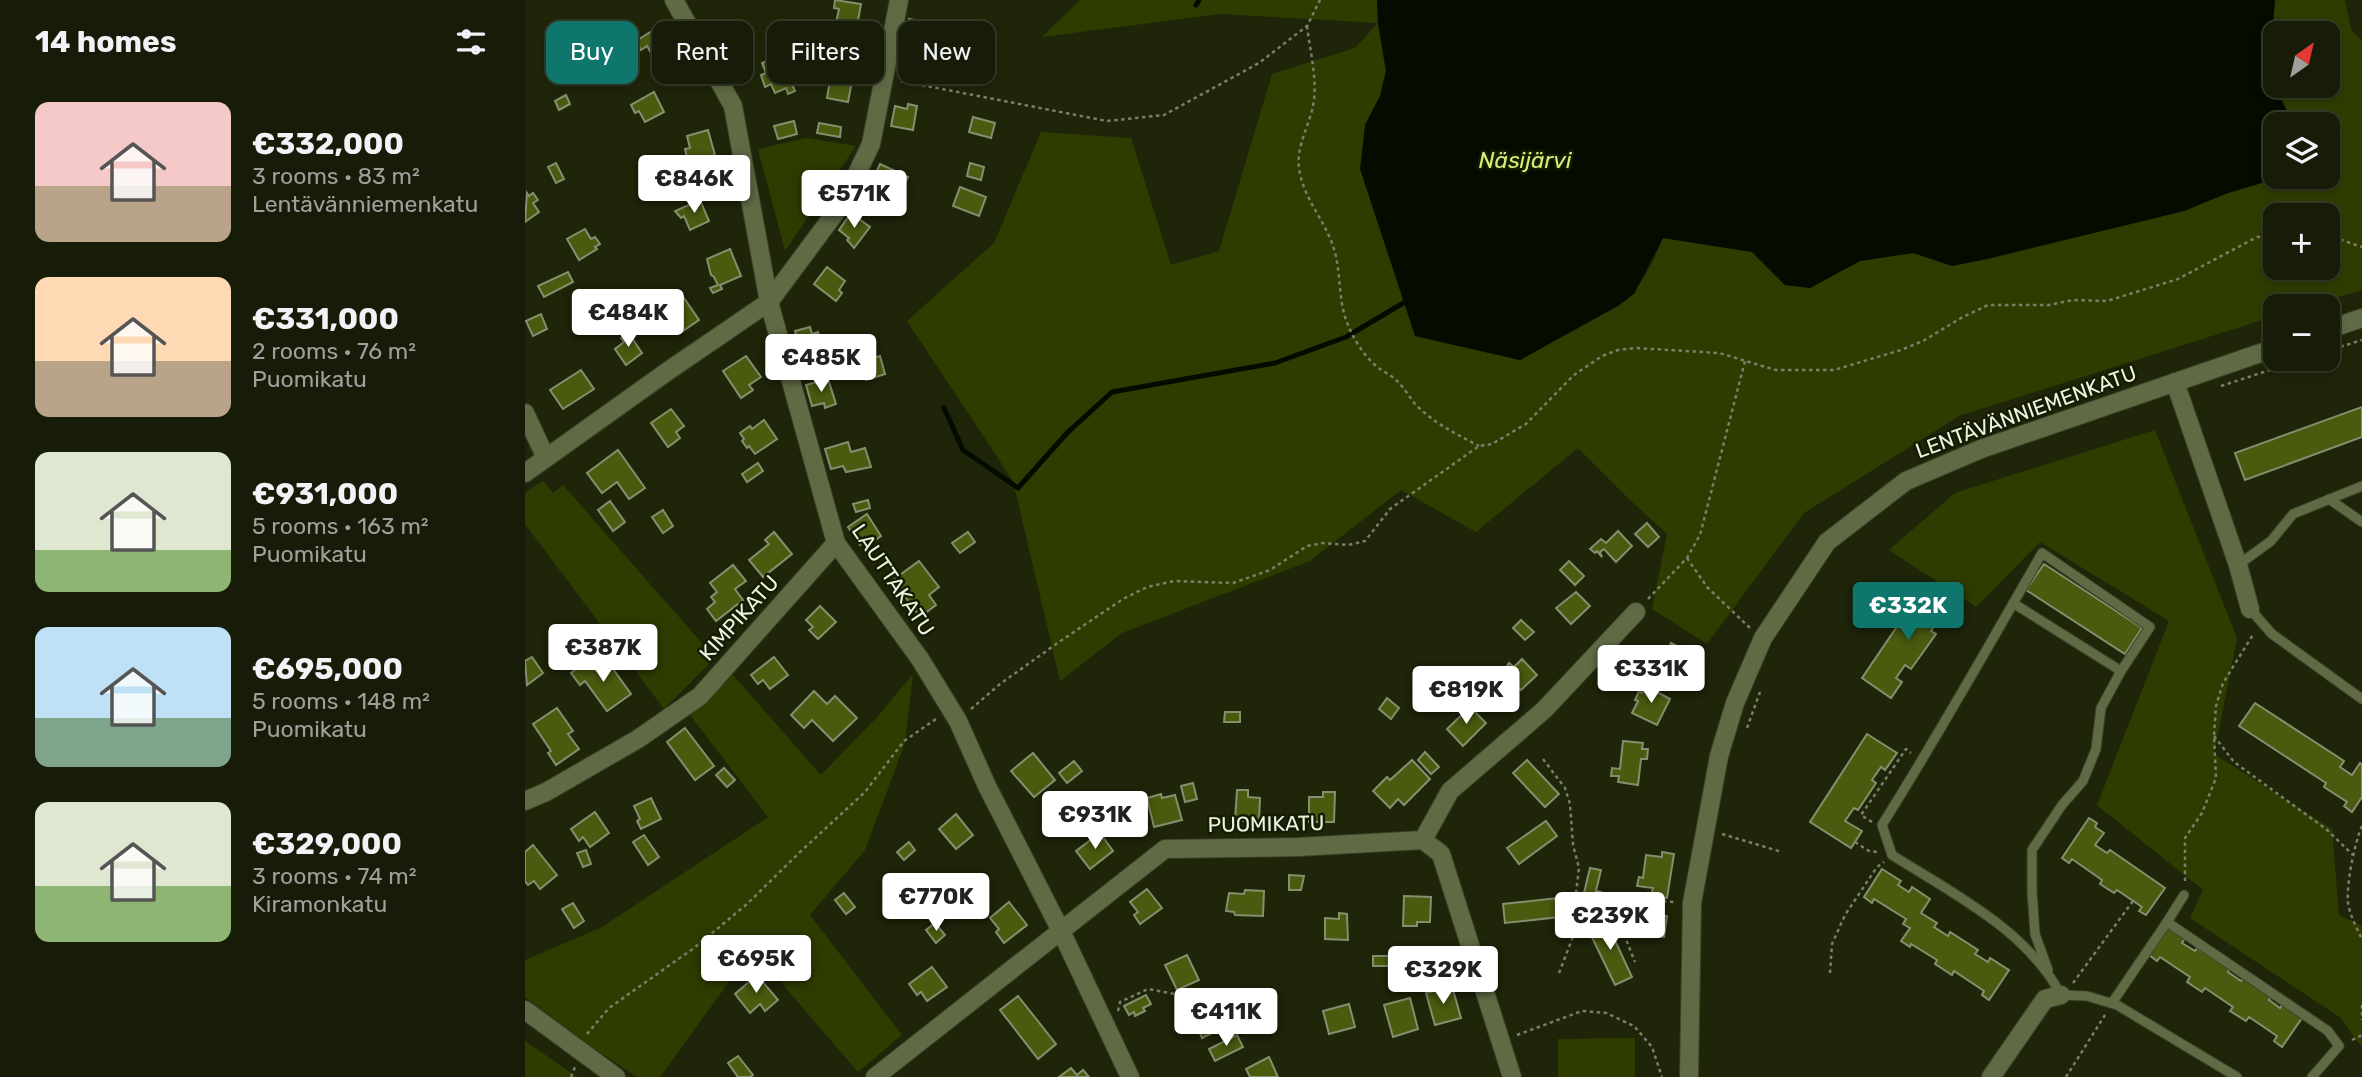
<!DOCTYPE html>
<html lang="en">
<head>
<meta charset="utf-8">
<style>
	:root { --surface:#161c07; --page:#1f2511; --text:#f1f3f6; --muted:#9ea19b; --line:#353a28; --accent:#0f766e }
	body { margin:0; font-family:Rubik,sans-serif; background:var(--page); color:var(--text); height:100vh; display:flex; flex-direction:column; font-size:26px; white-space:nowrap }
	* { box-sizing:border-box; margin:0 }
	p { font-size:23px; color:var(--muted) }
	.icon { flex:none; width:38px; height:38px; fill:none; stroke:currentColor; stroke-width:2; stroke-linecap:round; stroke-linejoin:round }
	.map { position:relative; flex:1; overflow:hidden }
	.sheet { display:flex; flex-direction:column; background:var(--surface); width:525px }
	.sheet>* { flex:none }
	.top-card { position:absolute; left:21px; top:21px; width:665px; height:63px; display:flex; gap:14px }
	.needle { width:46px; rotate:34deg }
	.buttons { position:absolute; left:1738px; top:21px; display:grid; gap:14px }
	.buttons a { display:grid; place-items:center; width:77px; height:77px; border-radius:14px; background:var(--surface); box-shadow:0 4px 10px #0003,0 0 0 2px var(--line); font-size:35px }
	.price { position:absolute; translate:-50% -60px; padding:0 16px; border-radius:7px; background:#fff; color:#222; font-size:23px; line-height:46px; filter:drop-shadow(0 2px 4px #0008) }
	.price::after { content:''; position:absolute; left:50%; top:42px; width:21px; height:16px; margin-left:-10px; background:inherit; clip-path:polygon(0 0,100% 0,50% 100%) }
	.price.current { background:var(--accent); color:#fff }
	ul { padding:0; list-style:none }
	li { display:flex; align-items:center; gap:21px; height:175px; padding:0 35px }
	li span { display:grid; place-items:center; flex:none; width:196px; height:140px; border-radius:14px; color:#555 }
	li>.icon { margin-inline-start:auto }
	span .icon { width:84px; height:84px; fill:#fffc; stroke-width:1 }
	li b { font-size:30px }
	h2 { display:flex; justify-content:space-between; align-items:center; height:84px; padding:0 35px; font-size:30px }
	.chip { padding:0 24px; border-radius:14px; background:var(--surface); box-shadow:0 4px 10px #0003,0 0 0 2px var(--line); font-size:24px; line-height:63px }
	.chip.current { background:var(--accent); color:#fff }
	main { display:flex; flex:1; min-height:0 }
	.map>svg:first-child { display:block }
</style>
</head>
<body>
<main>
<section class="sheet">
<h2>14 homes<svg class="icon" aria-label="filters" viewBox="0 0 24 24"><path d="M4 7h16M4 17h16"/><circle cx="9" cy="7" r="2"/><circle cx="15" cy="17" r="2"/></svg></h2>
<ul>
<li><span style="background:linear-gradient(#f6c9c9 60%,#b9a48a 0)"><svg class="icon" aria-label="home" viewBox="0 0 24 24"><path d="M3 11l9-7 9 7M6 9v11h12V9"/></svg></span><div><b>€332,000</b><p>3 rooms · 83 m²</p><p>Lentävänniemenkatu</p></div></li>
<li><span style="background:linear-gradient(#ffd9b3 60%,#b9a48a 0)"><svg class="icon" aria-label="home" viewBox="0 0 24 24"><path d="M3 11l9-7 9 7M6 9v11h12V9"/></svg></span><div><b>€331,000</b><p>2 rooms · 76 m²</p><p>Puomikatu</p></div></li>
<li><span style="background:linear-gradient(#dfe7d0 70%,#8fb573 0)"><svg class="icon" aria-label="home" viewBox="0 0 24 24"><path d="M3 11l9-7 9 7M6 9v11h12V9"/></svg></span><div><b>€931,000</b><p>5 rooms · 163 m²</p><p>Puomikatu</p></div></li>
<li><span style="background:linear-gradient(#bfe0f5 65%,#7fa58c 0)"><svg class="icon" aria-label="home" viewBox="0 0 24 24"><path d="M3 11l9-7 9 7M6 9v11h12V9"/></svg></span><div><b>€695,000</b><p>5 rooms · 148 m²</p><p>Puomikatu</p></div></li>
<li><span style="background:linear-gradient(#dfe7d0 60%,#8fb573 0)"><svg class="icon" aria-label="home" viewBox="0 0 24 24"><path d="M3 11l9-7 9 7M6 9v11h12V9"/></svg></span><div><b>€329,000</b><p>3 rooms · 74 m²</p><p>Kiramonkatu</p></div></li>
</ul>
</section>
<div class="map">
<svg width="1837" height="1077" viewBox="0 0 1837 1077">
	<rect width="100%" height="100%" fill="#1e2509"/>
	<!-- green -->
	<g fill="#2f3c00" fill-rule="evenodd">
		<path d="M555,0H852L853,23L861,71L855,96L840,125L880,302L890,336L995,360L1094,306C1116,288 1128,263 1138,238L1227,252L1260,285L1285,288L1335,261L1388,253L1427,266L1462,259L1659,211L1703,193L1750,179L1752,177H1802V124H1768L1757,101L1754,86H1802V33H1750V68L1746,50L1750,0H1820L1826,29L1837,41V290L1783,306H1750V316L1434,416L1279,513L1182,644L1127,609L1142,534L1104,499L1053,448L951,532L876,490L785,561L597,633L535,681L488,481L382,321L469,243L516,132L606,138L646,265L694,251L747,74L830,48L853,23L695,14L517,37ZM1750,215H1802V268H1750Z"/>
		<path d="M281,138L331,146L260,251L233,149Z"/>
		<path d="M1630,430L1712,638L1689,754L1807,829L1814,915L1837,926V1048L1816,1018L1665,918L1678,890L1572,805L1644,621L1515,542L1451,607L1364,550L1430,493Z"/>
		<path d="M18,481L28,493L38,485L190,658L139,709L0,524V493Z"/>
		<path d="M388,674L380,743L340,850L285,915L377,1035L333,1072L235,958L204,982L135,1077H112L70,1049L0,997V960L77,927L243,817L165,715L208,675L296,775L354,715Z"/>
		<path d="M1110,1038V1077H1033V1039Z"/>
		<path d="M0,1041L52,1077H0Z"/>
	</g>
	<!-- water -->
	<path fill="#060b00" d="M852,0H1750L1746,50L1750,68V86H1754L1757,101L1768,124H1750V177H1752L1750,179L1703,193L1659,211L1462,259L1427,266L1388,253L1335,261L1285,288L1260,285L1227,252L1138,238L1109,294L1094,305L995,360L890,336L835,169L840,125L855,96L861,71L853,23Z"/>
	<g fill="none" stroke-linecap="round" stroke-linejoin="round">
		<!-- stream -->
		<g stroke="#060b00" stroke-width="5">
			<path d="M671,5L674,0"/>
			<path d="M419,408L438,450L493,488L542,433L587,392L750,363L821,337L880,302"/>
		</g>
	</g>
	<!-- building -->
	<g fill="#4a5b0f" stroke="#858f6f" stroke-width="2">
		<path d="M310,0L336,4L332,26L311,23L314,9L309,8Z"/>
		<path d="M384,19L413,24L411,36L405,35L403,44L380,40Z"/>
		<path d="M135,26L146,45L128,56L122,46L116,50L111,41Z"/>
		<path d="M280,29L302,34L298,48L277,43Z"/>
		<path d="M255,56L270,91L263,94L261,88L250,93L246,84L240,87L236,75L241,73L237,63Z"/>
		<path d="M309,62L330,65L323,102L302,98L306,75L303,74V69L307,70Z"/>
		<path d="M129,92L139,112L120,122L114,111L110,113L106,105Z"/>
		<path d="M41,95L45,104L34,110L30,101Z"/>
		<path d="M383,104L392,106L388,130L366,126L370,106L382,109Z"/>
		<path d="M448,117L470,123L466,138L444,132Z"/>
		<path d="M269,121L272,134L253,139L249,126Z"/>
		<path d="M294,123L316,127L315,137L292,133Z"/>
		<path d="M183,130L190,155L163,162L160,149L165,148L162,136Z"/>
		<path d="M31,163L39,179L31,183L23,167Z"/>
		<path d="M445,163L459,167L456,180L442,176Z"/>
		<path d="M355,164L383,177L378,187L372,184L368,193L346,184Z"/>
		<path d="M435,187L461,197L454,216L428,206Z"/>
		<path d="M2,193L4,196L8,193L13,200L8,203L14,212L0,222Z"/>
		<path d="M175,200L184,221L165,230L159,216L156,218L150,211Z"/>
		<path d="M326,213L345,227L329,248L322,240L324,238L314,230Z"/>
		<path d="M60,229L66,239L70,237L75,244L70,247L72,249L54,260L42,239Z"/>
		<path d="M205,249L216,276L195,285L197,289L188,293L185,288L193,285L189,277L186,275L182,259Z"/>
		<path d="M302,267L320,281L314,290L317,293L311,301L289,284Z"/>
		<path d="M43,272L48,282L19,297L13,286Z"/>
		<path d="M108,294L119,314L110,320L99,300Z"/>
		<path d="M159,298L174,320L155,333L143,316L153,309L149,304Z"/>
		<path d="M16,314L22,329L8,336L1,321Z"/>
		<path d="M285,327L287,334L293,332L295,339L274,345L270,331Z"/>
		<path d="M105,332L109,337L107,338L117,353L101,365L90,349L99,342L96,338Z"/>
		<path d="M221,356L236,377L224,385L228,390L216,398L198,371Z"/>
		<path d="M355,356L360,374L341,380L335,362Z"/>
		<path d="M56,370L69,389L38,409L25,390Z"/>
		<path d="M303,379L311,404L300,408L299,403L287,406L281,385Z"/>
		<path d="M1837,407V437L1720,480L1710,453Z"/>
		<path d="M146,409L159,426L151,432L155,438L143,447L126,423Z"/>
		<path d="M239,420L252,439L230,454L224,446L222,448L217,441L219,439L215,433L225,426L227,429Z"/>
		<path d="M323,442L326,452L340,448L346,467L321,472L318,466L306,469L300,449Z"/>
		<path d="M93,450L120,488L104,499L92,482L77,493L62,473Z"/>
		<path d="M233,463L238,471L222,482L217,474Z"/>
		<path d="M343,500L345,508L331,512L328,504Z"/>
		<path d="M85,501L100,522L88,531L73,510Z"/>
		<path d="M138,510L148,526L138,533L127,517Z"/>
		<path d="M342,514L356,536L349,541L346,537L335,545L323,527Z"/>
		<path d="M1122,523L1134,537L1123,547L1110,534Z"/>
		<path d="M1093,531L1107,546L1091,562L1079,549L1075,552L1077,557L1072,551L1070,553L1065,549L1076,539L1081,543Z"/>
		<path d="M249,532L267,554L238,577L224,560L244,544L240,540Z"/>
		<path d="M443,532L450,542L435,553L427,543Z"/>
		<path d="M394,561L414,587L404,595L411,605L395,617L368,580Z"/>
		<path d="M1044,561L1059,576L1050,585L1035,570Z"/>
		<path d="M1519,564L1617,628L1600,654L1501,590Z"/>
		<path d="M208,565L221,581L210,589L218,600L191,621L182,609L190,602L186,597L192,592L185,583Z"/>
		<path d="M1399,587L1429,608L1417,625L1412,622L1406,631L1411,634L1386,669L1380,665L1371,678L1377,682L1366,698L1337,678Z"/>
		<path d="M1051,592L1065,606L1046,624L1031,608Z"/>
		<path d="M295,606L311,622L293,639L284,630L288,627L281,620Z"/>
		<path d="M996,620L1009,632L1000,640L988,628Z"/>
		<path d="M42,636L52,650L44,656L34,642Z"/>
		<path d="M1146,643L1167,654L1154,680L1133,669L1137,661L1134,659L1137,652L1141,654Z"/>
		<path d="M1105,654L1129,666L1124,675L1100,663Z"/>
		<path d="M7,657L18,673L2,685L0,661Z"/>
		<path d="M249,657L263,675L245,689L238,680L233,684L226,675Z"/>
		<path d="M997,659L1012,675L996,690L977,670L980,669L984,663L989,667Z"/>
		<path d="M64,660L71,671L83,662L106,694L82,711L60,681L55,685L46,673Z"/>
		<path d="M1088,669H1089L1109,679L1103,687L1085,678Z"/>
		<path d="M1121,686L1145,699L1132,725L1107,713L1113,701L1110,700L1114,691L1117,693Z"/>
		<path d="M289,691L302,704L310,696L332,718L308,741L287,720L279,728L266,715Z"/>
		<path d="M862,698L874,708L866,719L854,709Z"/>
		<path d="M1730,703L1819,761L1815,767L1827,775L1835,763L1837,765V797L1827,812L1819,806L1822,802L1799,787L1801,783L1714,726Z"/>
		<path d="M945,707L961,723L938,746L922,729Z"/>
		<path d="M32,708L48,731L43,734L54,749L31,765L23,753L26,751L8,724Z"/>
		<path d="M700,712H715V722H699Z"/>
		<path d="M160,728L189,766L170,780L142,742Z"/>
		<path d="M1342,734L1372,753L1360,770L1356,767L1347,780L1351,783L1333,810L1329,808L1320,821L1337,831L1326,848L1285,822Z"/>
		<path d="M1098,741L1118,743L1117,749H1123L1122,759H1116L1113,785L1093,782L1094,776H1086L1087,768L1095,769Z"/>
		<path d="M900,752L914,767L906,774L893,760Z"/>
		<path d="M508,753L530,780L509,797L486,771Z"/>
		<path d="M887,760L905,779L879,805L873,799L865,808L848,791L862,777L865,780Z"/>
		<path d="M1002,760L1034,794L1020,807L988,773Z"/>
		<path d="M549,761L557,771L542,783L534,773Z"/>
		<path d="M199,768L210,780L202,787L191,775Z"/>
		<path d="M668,783L672,799L660,802L656,786Z"/>
		<path d="M712,790H723V797L735,798L734,822L710,820Z"/>
		<path d="M798,792H810L809,822H784V797H798Z"/>
		<path d="M636,794L637,798L650,795L657,820L629,827L622,798Z"/>
		<path d="M126,798L136,819L116,829L112,821L115,819L109,806Z"/>
		<path d="M70,812L84,833L65,847L58,837L54,841L46,829Z"/>
		<path d="M431,814L448,835L431,849L414,829Z"/>
		<path d="M1564,818L1572,823L1570,827L1579,833L1570,845L1582,853L1585,850L1640,888L1621,915L1614,911L1617,907L1592,890L1589,893L1575,884L1577,880L1547,859L1544,863L1537,858Z"/>
		<path d="M1021,821L1032,836L994,864L982,848Z"/>
		<path d="M575,833L588,851L565,869L551,851Z"/>
		<path d="M119,835L134,857L123,865L108,842Z"/>
		<path d="M384,842L390,850L379,860L372,852Z"/>
		<path d="M8,845L32,875L15,889L9,881L3,885L0,881V852Z"/>
		<path d="M61,850L66,864L58,867L52,853Z"/>
		<path d="M1137,852L1149,854L1142,898L1126,896L1128,888L1112,886L1114,877L1118,878L1121,855L1137,857Z"/>
		<path d="M1065,868L1076,870L1071,891L1076,892L1073,901L1058,897Z"/>
		<path d="M1357,869L1376,881L1373,885L1384,892L1387,887L1405,899L1396,913L1412,923L1409,927L1423,936L1425,932L1453,950L1450,954L1463,962L1465,958L1484,970L1464,1000L1457,995L1459,991L1429,971L1427,975L1410,964L1412,960L1386,944L1385,947L1376,941L1385,928L1378,924L1381,919L1349,899L1347,903L1339,897Z"/>
		<path d="M764,875L779,876L776,890H764Z"/>
		<path d="M622,889L637,908L615,924L609,915L613,912L605,902Z"/>
		<path d="M720,890L739,891L738,916L710,915L709,912L701,911L704,893L719,894Z"/>
		<path d="M319,893L330,907L321,914L310,900Z"/>
		<path d="M879,896L906,897L905,922H892V926H878Z"/>
		<path d="M1041,897L1043,916L980,923L978,904Z"/>
		<path d="M484,902L502,925L479,943L471,932L474,929L465,918Z"/>
		<path d="M48,903L59,921L49,928L37,909Z"/>
		<path d="M814,913L822,914L823,940L800,939V918L814,919Z"/>
		<path d="M1122,913L1142,916L1139,937L1119,935Z"/>
		<path d="M1080,919L1107,977L1090,985L1062,927Z"/>
		<path d="M410,923L420,935L411,943L401,930Z"/>
		<path d="M1643,926L1660,938L1657,943L1670,951L1672,948L1705,969L1703,972L1716,981L1719,977L1747,995L1744,1000L1755,1008L1757,1005L1777,1018L1757,1047L1749,1041L1752,1036L1724,1017L1721,1021L1705,1011L1708,1007L1680,988L1677,992L1662,982L1665,977L1635,957L1632,961L1624,955Z"/>
		<path d="M662,955L674,980L652,990L640,965Z"/>
		<rect x="848" y="956" width="20" height="10"/>
		<path d="M407,967L422,987L402,1001L396,992L392,995L384,984Z"/>
		<path d="M232,975L253,1000L240,1011L235,1004L225,1013L210,994Z"/>
		<path d="M927,986L936,1018L910,1025L901,993Z"/>
		<path d="M621,995L626,1004L618,1008L620,1011L610,1016L609,1012L604,1015L599,1006Z"/>
		<path d="M493,996L531,1044L513,1059L475,1010Z"/>
		<path d="M885,998L893,1029L868,1037L859,1005Z"/>
		<path d="M824,1004L830,1027L804,1034L798,1011Z"/>
		<path d="M691,1005L701,1026L677,1038L673,1028L677,1026L672,1015Z"/>
		<path d="M712,1035L718,1047L690,1061L684,1049Z"/>
		<path d="M213,1056L228,1075L225,1077H213L203,1063Z"/>
		<path d="M744,1057L753,1077H725L721,1069Z"/>
		<path d="M546,1068L552,1075L558,1070L564,1077H534Z"/>
	</g>
	<g fill="none" stroke-linecap="round" stroke-linejoin="round">
		<!-- service casing -->
		<g stroke="#3b4227" stroke-width="11">
			<g id="service">
				<path d="M1804,499L1837,522"/>
				<path d="M1713,565L1746,541L1768,514L1837,486"/>
				<path d="M1488,603L1596,671L1625,627L1517,553C1465,644 1413,736 1357,825L1367,855C1427,893 1502,930 1536,995L1562,996L1592,1005L1712,1077"/>
				<path d="M1725,609L1747,634L1837,699"/>
				<path d="M1659,895L1642,922L1803,1031L1814,1046L1787,1077"/>
				<path d="M1523,970L1510,934L1507,892V850L1537,805L1558,781L1571,749L1576,708L1596,671"/>
				<path d="M1587,1003L1642,922"/>
			</g>
		</g>
		<!-- minor casing -->
		<g stroke="#3b4227" stroke-width="20">
			<g id="minor">
				<path d="M149,0L208,106L244,302L311,543L395,659L433,721L462,786L536,931L605,1077"/>
				<path d="M1802,330L1837,318"/>
				<path d="M1650,382L1713,565L1725,609"/>
				<path d="M0,413L21,458"/>
				<path d="M0,473L143,371L244,302L319,201L346,144L374,0"/>
				<path d="M0,801L21,792L113,739L175,696L311,543"/>
				<path d="M898,840L916,854L987,1077"/>
				<path d="M350,1077L640,849L773,847L898,840L925,791L1019,710L1111,612"/>
				<path d="M1164,1077L1167,903L1194,756L1210,703L1238,638L1302,542L1381,481L1456,449L1750,348"/>
				<path d="M1466,1077L1520,999L1536,995"/>
			</g>
		</g>
		<!-- tertiary casing -->
		<g stroke="#3b4227" stroke-width="20">
			<path id="tertiary" d="M0,1010L91,1077"/>
		</g>
		<!-- path -->
		<g stroke="#797f68" stroke-width="2.5" stroke-dasharray="3.5 3.5" stroke-linecap="butt">
			<path d="M782,26C785,51 793,81 788,106C784,126 771,147 774,168C778,198 799,219 808,246C817,272 812,299 823,325C828,338 838,354 849,364C856,371 865,374 871,380C879,387 884,397 891,405C909,423 931,434 954,446"/>
			<path d="M376,81L582,121L639,115L734,63L782,26L795,0"/>
			<path d="M1802,235L1837,247"/>
			<path d="M1802,351L1837,340"/>
			<path d="M1696,386L1779,359"/>
			<path d="M1162,558L1182,587L1225,628"/>
			<path d="M1123,599L1162,558L1175,535L1220,361"/>
			<path d="M446,709L475,684L534,642L598,599L622,587L649,581L708,583L745,570L782,546L798,543L823,545L840,541L865,509L954,446L967,444L1001,424L1049,375L1077,356L1093,350L1111,348L1194,353L1251,370H1309L1376,350L1398,341L1436,318L1463,305H1524L1548,300L1582,301L1653,279L1732,237L1750,236"/>
			<path d="M1222,728L1235,692"/>
			<path d="M1689,736L1709,762L1801,829L1828,855"/>
			<path d="M1018,759L1040,788L1045,804L1048,845L1054,868L1050,901L1062,913"/>
			<path d="M1347,822L1336,815L1381,749L1386,753"/>
			<path d="M1837,826C1830,841 1819,892 1824,908C1827,919 1832,929 1837,939"/>
			<path d="M1197,834L1257,852"/>
			<path d="M1330,842L1344,851L1352,852"/>
			<path d="M1660,881V838L1677,813L1691,778L1689,736L1691,706L1698,683L1729,633"/>
			<path d="M1110,900L1149,902"/>
			<path d="M1034,973L1049,934L1062,913L1083,909L1091,914L1110,962"/>
			<path d="M1305,973L1307,944L1320,915L1352,867L1359,862"/>
			<path d="M1548,983L1608,901"/>
			<path d="M1837,1005V1020"/>
			<path d="M593,1011L595,1002L623,989L655,995"/>
			<path d="M62,1034L84,1008L169,948L222,904L275,852L340,792L379,741L411,719"/>
			<path d="M992,1035L1057,1011L1081,1013L1109,1026L1127,1047L1137,1077"/>
			<path d="M1827,1040L1837,1035"/>
			<path d="M46,1077L50,1067"/>
			<path d="M1541,1077L1580,1015"/>
		</g>
		<!-- service -->
		<use href="#service" stroke="#606b46" stroke-width="9"/>
		<!-- minor -->
		<use href="#minor" stroke="#606b46" stroke-width="18"/>
		<!-- tertiary -->
		<use href="#tertiary" stroke="#606b46" stroke-width="18"/>
	</g>
	<g text-anchor="middle" stroke-width="5" stroke-linejoin="round" paint-order="stroke">
		<!-- street labels -->
		<g font-size="21" fill="#edf3e2" stroke="#151c02">
			<text transform="translate(1501 412) rotate(-20)" y="7">LENTÄVÄNNIEMENKATU</text>
			<text transform="translate(368 580) rotate(56)" y="7">LAUTTAKATU</text>
			<text transform="translate(214 618) rotate(-48)" y="7">KIMPIKATU</text>
			<text transform="translate(741 824) rotate(-1)" y="7">PUOMIKATU</text>
		</g>
		<!-- water labels -->
		<g font-size="23" font-style="italic" fill="#d1f277" stroke="#151c02">
			<text x="1000" y="168">Näsijärvi</text>
		</g>
	</g>
</svg>
<div class="buttons">
<a><svg class="needle" viewBox="-14 -14 28 28"><path d="M0-13l5 13h-10z" fill="#e53935"/><path d="M0 13l5-13h-10z" fill="#9ea19b"/></svg></a>
<a><svg class="icon" aria-label="layers" viewBox="0 0 24 24"><path d="M12 4l9 5-9 5-9-5zM3 14l9 5 9-5"/></svg></a>
<a>+</a>
<a>−</a>
</div>
<b class="price" style="left:169px;top:215px">€846K</b>
<b class="price" style="left:329px;top:230px">€571K</b>
<b class="price" style="left:103px;top:349px">€484K</b>
<b class="price" style="left:296px;top:394px">€485K</b>
<b class="price current" style="left:1383px;top:642px">€332K</b>
<b class="price" style="left:78px;top:684px">€387K</b>
<b class="price" style="left:1126px;top:705px">€331K</b>
<b class="price" style="left:941px;top:726px">€819K</b>
<b class="price" style="left:570px;top:851px">€931K</b>
<b class="price" style="left:411px;top:933px">€770K</b>
<b class="price" style="left:1085px;top:952px">€239K</b>
<b class="price" style="left:231px;top:995px">€695K</b>
<b class="price" style="left:918px;top:1006px">€329K</b>
<b class="price" style="left:701px;top:1048px">€411K</b>
<div class="top-card">
<a class="chip current">Buy</a>
<a class="chip">Rent</a>
<a class="chip">Filters</a>
<a class="chip">New</a>
</div>
</div>
</main>
</body>
</html>
